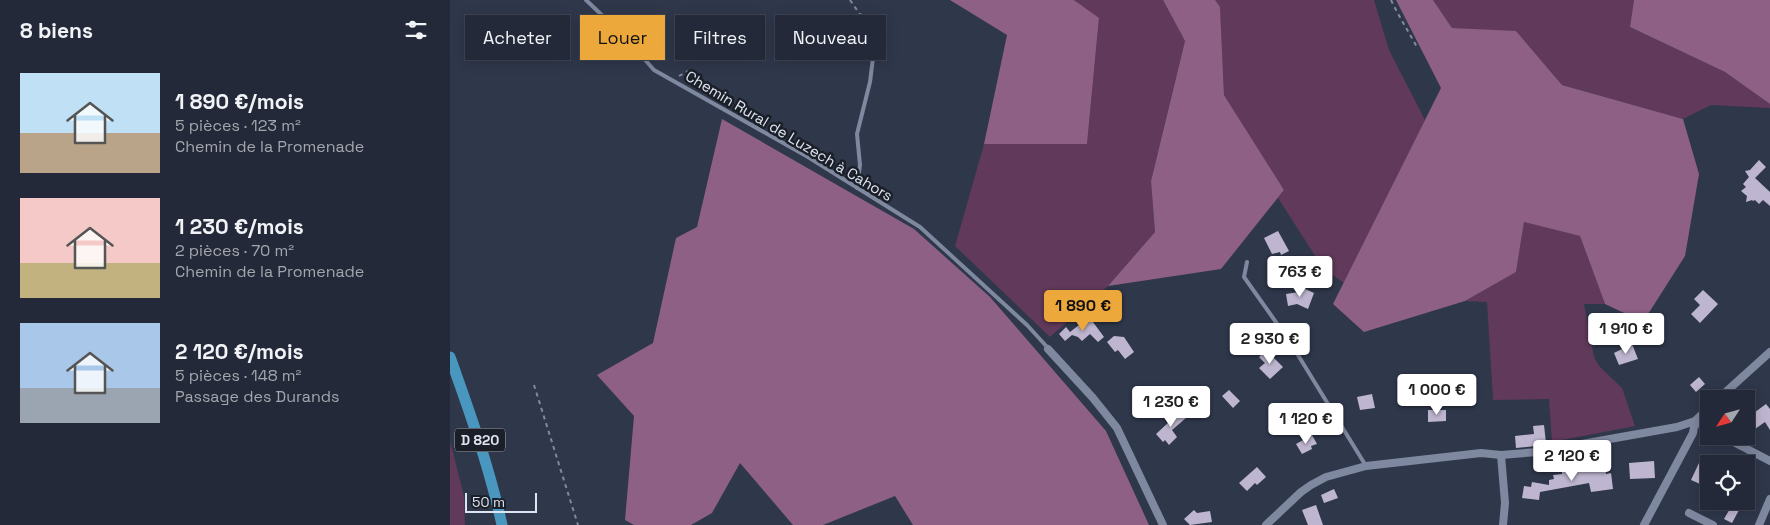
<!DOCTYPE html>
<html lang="fr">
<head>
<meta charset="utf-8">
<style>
	:root { --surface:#232938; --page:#2b3140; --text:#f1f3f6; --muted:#a3a6ae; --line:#404553; --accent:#eda83b }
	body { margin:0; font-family:"Space Grotesk",sans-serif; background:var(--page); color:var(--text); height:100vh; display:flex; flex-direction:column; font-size:19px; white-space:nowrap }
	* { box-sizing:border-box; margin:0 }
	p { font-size:16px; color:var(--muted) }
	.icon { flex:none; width:28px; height:28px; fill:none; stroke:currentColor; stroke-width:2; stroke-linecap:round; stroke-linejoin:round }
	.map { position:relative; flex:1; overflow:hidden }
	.drawer { display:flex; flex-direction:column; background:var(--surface); width:450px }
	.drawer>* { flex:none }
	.top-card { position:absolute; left:15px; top:15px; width:475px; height:45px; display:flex; gap:10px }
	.needle { width:32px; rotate:234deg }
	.controls { position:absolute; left:1250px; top:390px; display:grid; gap:10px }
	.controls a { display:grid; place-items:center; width:55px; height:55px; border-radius:0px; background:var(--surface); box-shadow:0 2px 12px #0003,0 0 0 1px var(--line); font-size:25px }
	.scale { position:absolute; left:15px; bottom:12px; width:72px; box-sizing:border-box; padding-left:5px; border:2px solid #dee4f1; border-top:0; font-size:14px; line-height:18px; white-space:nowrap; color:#dee4f1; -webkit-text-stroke:4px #1b1f28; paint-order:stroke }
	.price { position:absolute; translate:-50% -42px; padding:0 11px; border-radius:5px; background:#fff; color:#222; font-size:16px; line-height:32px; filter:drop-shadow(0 1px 2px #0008) }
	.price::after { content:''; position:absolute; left:50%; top:30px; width:15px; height:11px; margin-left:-8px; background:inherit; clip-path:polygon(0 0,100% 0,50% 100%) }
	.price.selected { background:var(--accent); color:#111 }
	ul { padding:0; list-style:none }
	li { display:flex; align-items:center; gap:15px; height:125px; padding:0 20px }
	li span { display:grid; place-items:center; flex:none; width:140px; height:100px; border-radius:0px; color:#555 }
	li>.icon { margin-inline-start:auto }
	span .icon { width:60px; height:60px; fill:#fffc; stroke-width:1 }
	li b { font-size:21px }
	h2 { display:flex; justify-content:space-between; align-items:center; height:60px; padding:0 20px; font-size:21px }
	.tag { padding:0 18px; border-radius:0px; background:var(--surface); box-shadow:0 2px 12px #0003,0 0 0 1px var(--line); font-size:18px; line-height:45px }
	.tag.selected { background:var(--accent); color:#111 }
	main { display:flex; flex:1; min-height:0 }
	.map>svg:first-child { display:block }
</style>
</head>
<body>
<main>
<section class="drawer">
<h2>8 biens<svg class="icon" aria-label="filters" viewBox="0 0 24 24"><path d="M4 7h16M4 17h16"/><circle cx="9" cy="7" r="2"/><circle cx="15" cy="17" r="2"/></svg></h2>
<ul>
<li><span style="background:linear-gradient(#bfe0f5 60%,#b9a48a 0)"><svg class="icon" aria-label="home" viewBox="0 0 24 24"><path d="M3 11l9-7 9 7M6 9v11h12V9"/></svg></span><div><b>1 890 €/mois</b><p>5 pièces · 123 m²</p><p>Chemin de la Promenade</p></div></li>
<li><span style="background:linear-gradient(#f6c9c9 65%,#c2b280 0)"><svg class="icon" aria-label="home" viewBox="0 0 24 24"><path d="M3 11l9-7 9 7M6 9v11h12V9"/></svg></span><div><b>1 230 €/mois</b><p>2 pièces · 70 m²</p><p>Chemin de la Promenade</p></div></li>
<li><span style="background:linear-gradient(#a9c7e8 65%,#9aa5b1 0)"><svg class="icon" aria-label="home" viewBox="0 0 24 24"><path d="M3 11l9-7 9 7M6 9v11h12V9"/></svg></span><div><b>2 120 €/mois</b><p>5 pièces · 148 m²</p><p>Passage des Durands</p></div></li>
</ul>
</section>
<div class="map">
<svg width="1320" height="525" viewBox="0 0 1320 525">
	<rect width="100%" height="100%" fill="#2f374b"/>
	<!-- green -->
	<g fill="#61395a">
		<path d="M624,0H713L735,41L701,181L705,232L658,286L600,337L505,246L534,144H637L649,19Z"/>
		<path d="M762,0H924L939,50L975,120L894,283L873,268L828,198L834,190L774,95L770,12Z"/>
		<path d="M983,0H1184L1180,27L1275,72L1320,104V108L1261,105L1233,119L1112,85L1066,32L1002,28Z"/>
		<path d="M1074,222L1130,236L1155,304H1134L1144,357L1149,366L1172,388L1185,426L1102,442L1099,399L1043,400L1037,302L1015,301L1066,272Z"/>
		<path d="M0,441L14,496L15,525H0Z"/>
	</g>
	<!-- forest -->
	<g fill="#8e6086">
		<path d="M500,0H624L649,18L637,144H534L557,35Z"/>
		<path d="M713,0H765L770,7L774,95L834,190L771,269L658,286L705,232L701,181L735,41Z"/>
		<path d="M946,0H983L1002,28L1066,31L1112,85L1233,119L1249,174L1235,256L1193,322L1155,304L1130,236L1074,222L1066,272L1015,301L914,332L883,304L991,88Z"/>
		<path d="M1184,0H1320V104L1275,72L1180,27Z"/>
		<path d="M272,119L464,229L540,297L656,431L699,525H463L445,496L373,525H343L290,463L262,513L241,525H184L175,520L184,416L147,375L203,343L226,238L247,227Z"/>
	</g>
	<!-- building -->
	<g fill="#beb6d0">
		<path d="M1309,160L1316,167L1305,178L1320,192V206L1313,200L1309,204L1305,200L1303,201L1302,200L1296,202L1297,196L1291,191L1296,187L1293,184L1299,177L1295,171L1300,170Z"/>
		<path d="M828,231L839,251L831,255L830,252L822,254L814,238Z"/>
		<path d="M851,287L864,293L858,309L847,304L838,306L836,294L849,292Z"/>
		<path d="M1253,290L1268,304L1250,323L1241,314L1250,305L1244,299Z"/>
		<path d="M640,318L654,337L648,342L640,334L632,341L628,337L622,335L615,341L609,334L616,327L620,332L629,325L631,327Z"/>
		<path d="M664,336L674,337L684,352L675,359L668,350L665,352L657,342Z"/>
		<path d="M1182,344L1188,359L1169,365L1164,353Z"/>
		<path d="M816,350L833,367L820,379L809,368L815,363L809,357Z"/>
		<path d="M1249,377L1255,384L1246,392L1240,385Z"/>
		<path d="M779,390L790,401L783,408L772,396Z"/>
		<path d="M922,394L925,408L910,410L907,397Z"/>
		<path d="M1316,404L1320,409V430L1315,422L1305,429L1297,418Z"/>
		<path d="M730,410L736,418L722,430L727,437L719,445L715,440L713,442L706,434L720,421L719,419Z"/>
		<path d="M978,410H996V421L978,422Z"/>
		<path d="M1094,425L1096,443H1090V446H1086L1066,448L1065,436L1084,434L1083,426Z"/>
		<path d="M862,435L867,444L861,446L862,449L852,454L846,444Z"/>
		<path d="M1204,461L1205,478L1180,479L1179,463Z"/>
		<path d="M1249,463L1259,468V488L1241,480Z"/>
		<path d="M807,467L816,477L807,485L805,483L797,491L789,483Z"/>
		<path d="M1155,467L1156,474L1161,473L1163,489L1141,492L1139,483L1090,492L1089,500L1072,498L1074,486L1081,487L1082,482L1099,485V480L1104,479L1103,475L1112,474V471Z"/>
		<path d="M884,489L888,498L874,503L871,495Z"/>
		<path d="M1269,501H1298L1293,511L1289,510L1282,523L1274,519L1281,507Z"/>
		<path d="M866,505L873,525H858L852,510Z"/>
		<path d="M744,510L747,513L760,511L762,522L740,525L734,519Z"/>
	</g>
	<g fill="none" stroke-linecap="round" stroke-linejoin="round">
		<!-- path -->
		<g stroke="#82899a" stroke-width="2" stroke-dasharray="4 4" stroke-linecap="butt">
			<path d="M400,0L407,10"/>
			<path d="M941,0C949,17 959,32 968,49"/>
			<path d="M229,76L238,71L245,74"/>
			<path d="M84,385L128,525"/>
		</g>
		<!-- service -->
		<g stroke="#7e889f" stroke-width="4">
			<path d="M136,0L175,37L204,70L358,157L470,227L577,325L598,348"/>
			<path d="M407,188L410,165L407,134L420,82L423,58L410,15"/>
			<path d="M797,262L794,277L840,342L916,466"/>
		</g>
		<!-- minor -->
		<g stroke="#7e889f" stroke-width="8">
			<path d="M598,349L643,398L667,428L713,525"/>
			<path d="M1268,399L1320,352"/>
			<path d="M1272,436L1320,461"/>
			<path d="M1051,455L1055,503L1053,525"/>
			<path d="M1239,513L1263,525"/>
			<path d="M816,525L851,492L861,485L876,477L916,466L1031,453L1051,455L1087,452L1227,427L1245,421L1259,429"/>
			<path d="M1194,525L1243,433L1245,421L1259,407"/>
			<path d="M1309,525L1320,499"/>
		</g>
		<!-- primary -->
		<path stroke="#4996be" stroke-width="11" d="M0,357C20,413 39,466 52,525"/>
	</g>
	<g text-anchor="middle" stroke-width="5" stroke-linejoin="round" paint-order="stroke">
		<!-- shield labels -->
		<rect fill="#1b1f28" stroke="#a4a9b5" stroke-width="1" x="5" y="428.5" width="50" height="23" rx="4"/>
		<g font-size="14" font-weight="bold" fill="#dee4f1">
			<text x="30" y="445">D 820</text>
		</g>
		<!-- street labels -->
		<g font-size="15" fill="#dee4f1" stroke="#1b1f28">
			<text transform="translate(339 136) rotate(31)" y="5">Chemin Rural de Luzech à Cahors</text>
		</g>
	</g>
</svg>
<div class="controls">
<a><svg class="needle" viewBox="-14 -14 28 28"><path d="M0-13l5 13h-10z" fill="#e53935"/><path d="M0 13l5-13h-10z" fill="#a3a6ae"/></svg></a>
<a><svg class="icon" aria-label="locate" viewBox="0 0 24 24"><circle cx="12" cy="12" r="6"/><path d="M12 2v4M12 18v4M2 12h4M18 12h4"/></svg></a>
</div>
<div class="scale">50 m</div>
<b class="price" style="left:850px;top:298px">763 €</b>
<b class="price selected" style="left:633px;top:332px">1 890 €</b>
<b class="price" style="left:1176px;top:355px">1 910 €</b>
<b class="price" style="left:820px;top:365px">2 930 €</b>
<b class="price" style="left:987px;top:416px">1 000 €</b>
<b class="price" style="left:721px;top:428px">1 230 €</b>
<b class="price" style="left:856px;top:445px">1 120 €</b>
<b class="price" style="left:1122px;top:482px">2 120 €</b>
<div class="top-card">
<a class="tag">Acheter</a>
<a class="tag selected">Louer</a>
<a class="tag">Filtres</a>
<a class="tag">Nouveau</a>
</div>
</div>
</main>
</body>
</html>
